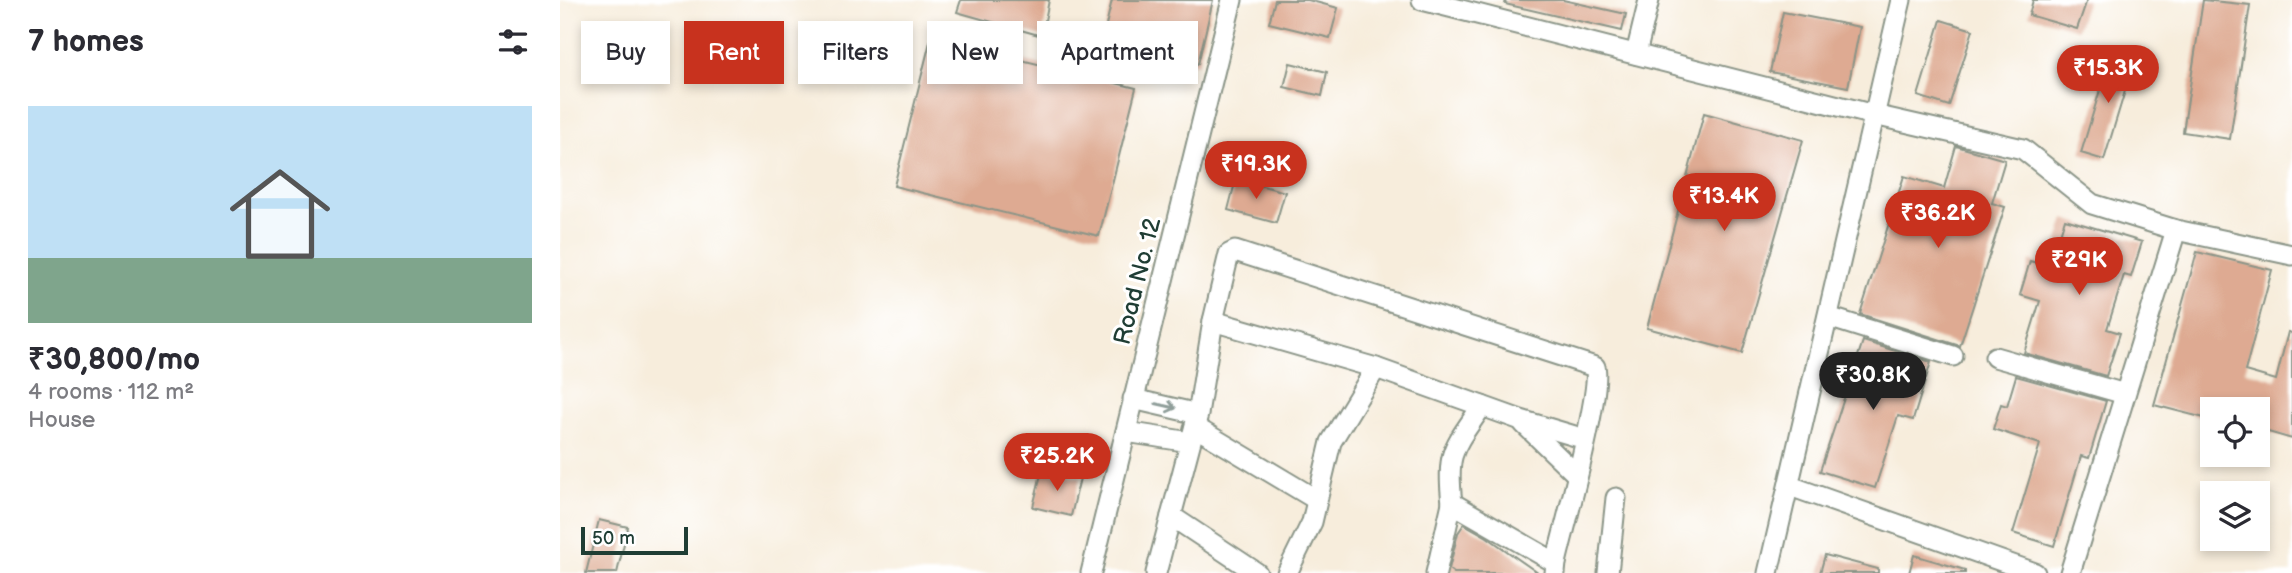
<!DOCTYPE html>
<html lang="en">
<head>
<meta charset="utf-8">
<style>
	:root { --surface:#fff; --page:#f7f7f7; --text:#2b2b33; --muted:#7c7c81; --line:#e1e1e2; --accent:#c8321e }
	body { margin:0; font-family:"Balsamiq Sans",sans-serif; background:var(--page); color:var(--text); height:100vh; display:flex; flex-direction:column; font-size:26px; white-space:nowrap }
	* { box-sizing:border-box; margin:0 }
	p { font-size:23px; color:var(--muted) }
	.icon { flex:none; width:38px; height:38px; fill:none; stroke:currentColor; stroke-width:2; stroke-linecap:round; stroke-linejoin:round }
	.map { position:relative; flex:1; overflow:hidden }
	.panel { display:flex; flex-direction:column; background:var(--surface); width:560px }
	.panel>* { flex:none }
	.top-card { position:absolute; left:21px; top:21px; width:665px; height:63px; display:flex; gap:14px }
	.controls { position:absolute; left:1640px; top:397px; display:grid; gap:14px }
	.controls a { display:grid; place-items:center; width:70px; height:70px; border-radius:0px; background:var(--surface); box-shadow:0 4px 10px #0003; font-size:35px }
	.scale { position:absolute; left:21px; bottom:18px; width:107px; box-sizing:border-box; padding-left:7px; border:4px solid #1f3d34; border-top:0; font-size:19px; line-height:24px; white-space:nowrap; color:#1f3d34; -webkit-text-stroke:5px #fff; paint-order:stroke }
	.price { position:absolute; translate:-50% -60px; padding:0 16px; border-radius:24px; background:var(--accent); color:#fff; font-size:23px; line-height:46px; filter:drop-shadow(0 2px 4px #0008) }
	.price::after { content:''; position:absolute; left:50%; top:42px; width:21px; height:16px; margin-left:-10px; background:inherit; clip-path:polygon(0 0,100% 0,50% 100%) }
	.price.active { background:#222; color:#fff }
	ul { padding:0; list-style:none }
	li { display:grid; align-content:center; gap:14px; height:371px; padding:0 28px }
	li+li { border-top:2px solid var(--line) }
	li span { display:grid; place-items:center; height:217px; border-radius:0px; color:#555 }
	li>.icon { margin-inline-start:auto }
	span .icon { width:126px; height:126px; fill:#fffc; stroke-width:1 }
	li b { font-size:30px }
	h2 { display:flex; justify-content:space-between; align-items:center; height:84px; padding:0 28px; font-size:30px }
	.chip { padding:0 24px; border-radius:0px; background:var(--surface); box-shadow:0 4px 10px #0003; font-size:24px; line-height:63px }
	.chip.active { background:var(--accent); color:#fff }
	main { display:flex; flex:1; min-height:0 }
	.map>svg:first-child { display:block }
</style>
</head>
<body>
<main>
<section class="panel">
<h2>7 homes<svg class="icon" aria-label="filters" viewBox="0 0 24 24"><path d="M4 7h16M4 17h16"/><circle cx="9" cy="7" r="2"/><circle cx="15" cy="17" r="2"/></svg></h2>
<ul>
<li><span style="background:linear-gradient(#bfe0f5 70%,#7fa58c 0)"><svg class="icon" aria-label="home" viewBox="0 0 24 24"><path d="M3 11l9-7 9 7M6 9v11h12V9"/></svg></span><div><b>₹30,800/mo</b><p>4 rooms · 112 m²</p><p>House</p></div></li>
</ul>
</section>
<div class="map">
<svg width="1732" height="573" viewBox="0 0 1732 573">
	<rect width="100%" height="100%" fill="#fff"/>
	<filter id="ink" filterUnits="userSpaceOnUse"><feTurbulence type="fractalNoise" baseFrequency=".0143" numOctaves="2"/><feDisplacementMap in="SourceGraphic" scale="14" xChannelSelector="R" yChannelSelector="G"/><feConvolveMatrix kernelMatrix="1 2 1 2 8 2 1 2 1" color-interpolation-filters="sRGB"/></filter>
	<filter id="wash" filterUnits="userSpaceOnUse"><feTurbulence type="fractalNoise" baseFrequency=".00686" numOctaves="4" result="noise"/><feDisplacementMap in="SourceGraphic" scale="28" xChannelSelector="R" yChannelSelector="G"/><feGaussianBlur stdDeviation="1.57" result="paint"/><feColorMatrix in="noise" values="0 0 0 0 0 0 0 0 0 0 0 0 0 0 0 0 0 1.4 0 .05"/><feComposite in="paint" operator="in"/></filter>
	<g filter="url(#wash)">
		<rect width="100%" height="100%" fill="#f7eddc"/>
		<g id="blocks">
			<!-- building -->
			<g fill="#deaa92">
				<path d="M401,0H489L482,36L397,12Z"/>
				<path d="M552,0H653L638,64L542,42Z"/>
				<path d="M715,0H748L778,8L770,38L709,23Z"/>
				<path d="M946,0H1003L1066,14L1062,31L945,4Z"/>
				<path d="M1473,0H1527L1517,29L1469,15Z"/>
				<path d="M1643,0L1690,5L1670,139L1623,132Z"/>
				<path d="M1223,12L1300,27L1288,87L1210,72Z"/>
				<path d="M1381,20L1413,30L1389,106L1358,96Z"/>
				<path d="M371,38L576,88L539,236L334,186Z"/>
				<path d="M1552,50L1575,58L1544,160L1521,153Z"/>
				<path d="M730,63L767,72L762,96L724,87Z"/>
				<path d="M1144,113L1243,140L1182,353L1087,328Z"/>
				<path d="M1396,146L1445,160L1432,203L1445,207L1400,346L1300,314L1344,176L1384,188Z"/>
				<path d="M676,179L725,192L716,223L668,210Z"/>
				<path d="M1505,219L1582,242L1571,277L1564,275L1547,329L1560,333L1546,376L1464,353L1480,301L1460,295L1470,261L1490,267Z"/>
				<path d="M1637,252L1712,270L1685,371L1716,380L1728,332L1732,333V439L1698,429V410H1652V420L1594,405Z"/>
				<path d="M1303,341L1371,362L1353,420L1338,416L1315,488L1260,471Z"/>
				<path d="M1456,376L1546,401L1529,458L1521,456L1494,546L1453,533L1480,444L1433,429L1441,404L1447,406Z"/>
				<path d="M482,470L520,478L511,516L473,507Z"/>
				<path d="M39,520L68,527L57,573H26Z"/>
				<path d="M904,524L927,537L978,573H894L889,569L898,533Z"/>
				<path d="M1265,555L1318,569V573H1260Z"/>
				<path d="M1354,555L1405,570V573H1349Z"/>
			</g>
		</g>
	</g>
	<g filter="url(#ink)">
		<use href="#blocks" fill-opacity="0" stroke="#8b9588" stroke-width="2"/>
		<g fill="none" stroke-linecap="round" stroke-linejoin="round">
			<!-- minor casing -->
			<g stroke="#8b9588" stroke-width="23">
				<g id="minor">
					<path d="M862,0L1314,115L1463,149L1532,204L1616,230L1732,255"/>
					<path d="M1076,54L1089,0"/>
					<path d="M1268,317L1393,356"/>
					<path d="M1435,357L1565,394"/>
					<path d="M573,399L638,414"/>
					<path d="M964,424L1017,475"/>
					<path d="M635,427L757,500"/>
					<path d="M566,432L630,442"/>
					<path d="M1230,486L1475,573"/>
					<path d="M892,503C886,451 893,449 922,406"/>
					<path d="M611,516L697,573"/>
					<path d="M996,563C1003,532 1043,388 1035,367L675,251L669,254L653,321L816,368L961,420L1025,439"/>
					<path d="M531,573L672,0"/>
					<path d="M596,573L638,414L653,321"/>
					<path d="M727,573L752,522L771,442L816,368"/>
					<path d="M876,573L892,503L996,563L995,573"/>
					<path d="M1048,573L1056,498"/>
					<path d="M1208,573L1341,0"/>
					<path d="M1510,573L1616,230"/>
				</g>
			</g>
			<!-- minor -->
			<use href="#minor" stroke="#fff" stroke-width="19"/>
		</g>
		<!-- one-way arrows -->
		<defs><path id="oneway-shaft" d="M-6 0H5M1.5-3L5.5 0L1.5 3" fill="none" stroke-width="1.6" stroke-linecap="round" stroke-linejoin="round" transform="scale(1.75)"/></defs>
		<use stroke="#8f9e9a" href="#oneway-shaft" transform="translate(606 406) rotate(13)"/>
	</g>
	<g text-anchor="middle" stroke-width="6" stroke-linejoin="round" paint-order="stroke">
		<!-- street labels -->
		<g font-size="24" fill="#1f3d34" stroke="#fff">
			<text transform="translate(577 281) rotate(-76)" y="8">Road No. 12</text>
		</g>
	</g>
</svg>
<div class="controls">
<a><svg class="icon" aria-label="locate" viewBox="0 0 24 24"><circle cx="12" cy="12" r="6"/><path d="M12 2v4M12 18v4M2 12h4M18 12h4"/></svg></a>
<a><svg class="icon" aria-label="layers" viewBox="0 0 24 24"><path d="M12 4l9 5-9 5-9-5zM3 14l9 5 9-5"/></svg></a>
</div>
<div class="scale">50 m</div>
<b class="price" style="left:1548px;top:105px">₹15.3K</b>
<b class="price" style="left:696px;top:201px">₹19.3K</b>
<b class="price" style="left:1164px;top:233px">₹13.4K</b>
<b class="price" style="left:1378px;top:250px">₹36.2K</b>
<b class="price" style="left:1519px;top:297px">₹29K</b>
<b class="price active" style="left:1313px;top:412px">₹30.8K</b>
<b class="price" style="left:497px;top:493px">₹25.2K</b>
<div class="top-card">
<a class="chip">Buy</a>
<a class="chip active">Rent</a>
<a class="chip">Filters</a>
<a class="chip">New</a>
<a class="chip">Apartment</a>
</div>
</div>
</main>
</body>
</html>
